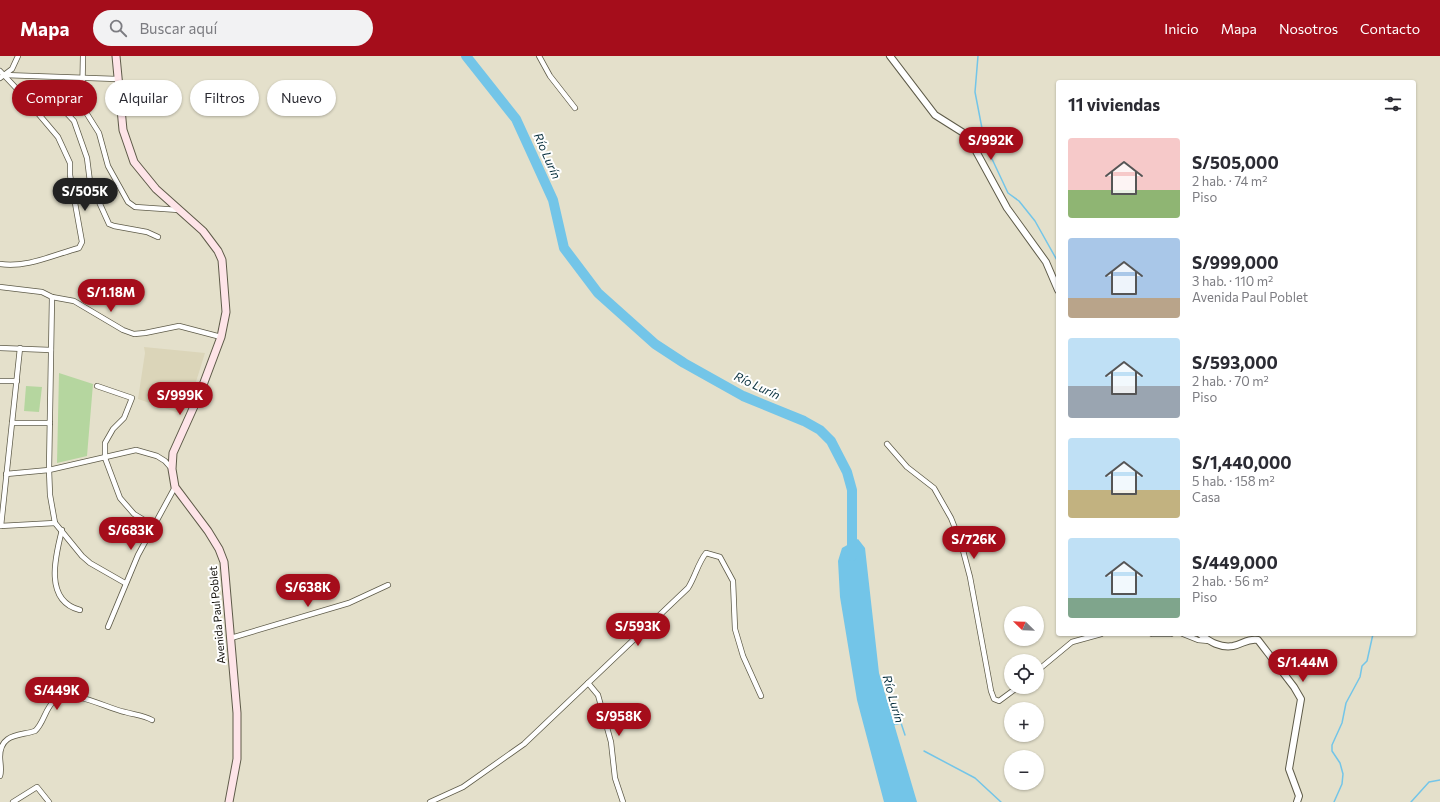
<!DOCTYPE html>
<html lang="es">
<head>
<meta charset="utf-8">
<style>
	:root { --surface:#fff; --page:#f2f2f3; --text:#2b2b33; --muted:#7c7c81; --accent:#a50d1b }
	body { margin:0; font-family:Commissioner,sans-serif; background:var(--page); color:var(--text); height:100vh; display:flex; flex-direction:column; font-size:15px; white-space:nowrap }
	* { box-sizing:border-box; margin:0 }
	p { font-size:13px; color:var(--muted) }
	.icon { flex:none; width:22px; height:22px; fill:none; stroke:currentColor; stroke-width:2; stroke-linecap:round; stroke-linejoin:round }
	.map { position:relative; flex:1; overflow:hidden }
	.details { position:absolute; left:1056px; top:24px; width:360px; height:556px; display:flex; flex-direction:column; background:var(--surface); border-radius:4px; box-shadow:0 1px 3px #0004 }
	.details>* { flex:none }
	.hud { position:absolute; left:12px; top:24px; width:380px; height:36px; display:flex; gap:8px }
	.needle { width:26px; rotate:293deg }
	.tools { position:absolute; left:1004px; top:550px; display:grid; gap:8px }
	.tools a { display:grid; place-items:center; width:40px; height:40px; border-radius:50%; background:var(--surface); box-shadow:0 1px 3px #0004; font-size:20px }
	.price { position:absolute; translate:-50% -34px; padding:0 9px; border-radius:14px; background:var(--accent); color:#fff; font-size:13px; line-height:26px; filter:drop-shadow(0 1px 2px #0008) }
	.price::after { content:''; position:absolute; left:50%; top:24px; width:12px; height:9px; margin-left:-6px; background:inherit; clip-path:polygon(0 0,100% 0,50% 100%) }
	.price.active { background:#222; color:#fff }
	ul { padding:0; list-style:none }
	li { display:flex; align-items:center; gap:12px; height:100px; padding:0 12px }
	li span { display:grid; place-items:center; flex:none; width:112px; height:80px; border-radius:4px; color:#555 }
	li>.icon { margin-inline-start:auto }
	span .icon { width:48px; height:48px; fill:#fffc; stroke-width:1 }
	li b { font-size:17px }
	h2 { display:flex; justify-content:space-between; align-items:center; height:48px; padding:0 12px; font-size:17px }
	.chip { padding:0 14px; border-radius:18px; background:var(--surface); box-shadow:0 1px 3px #0004; font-size:14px; line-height:36px }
	.chip.active { background:var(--accent); color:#fff }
	header { display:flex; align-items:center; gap:24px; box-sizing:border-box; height:56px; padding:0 20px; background:var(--accent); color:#fff }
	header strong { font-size:19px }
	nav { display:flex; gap:22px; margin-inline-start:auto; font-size:14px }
	.search { width:280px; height:36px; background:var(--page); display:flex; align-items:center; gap:10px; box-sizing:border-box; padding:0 14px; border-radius:22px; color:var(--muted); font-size:15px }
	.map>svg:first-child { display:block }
</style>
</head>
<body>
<header>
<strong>Mapa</strong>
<div class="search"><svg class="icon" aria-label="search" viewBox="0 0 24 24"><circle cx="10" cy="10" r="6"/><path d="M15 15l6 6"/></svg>Buscar aquí</div>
<nav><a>Inicio</a><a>Mapa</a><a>Nosotros</a><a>Contacto</a></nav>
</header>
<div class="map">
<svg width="1440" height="746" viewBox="0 0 1440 746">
	<rect width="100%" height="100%" fill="#e4e0cb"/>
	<!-- built -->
	<path fill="#dbd5b9" d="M144,291L205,297L195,329L184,354L179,357L138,343L145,297Z"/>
	<!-- green -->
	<g fill="#b5d69f">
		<path d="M59,317L93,328L87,400L57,407Z"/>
		<path d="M26,330L42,331L39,356L24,355Z"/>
	</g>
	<!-- water -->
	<path fill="#73c5e8" d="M858,483L865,492L879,617L917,746H884L857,644L840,541L838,505L842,492Z"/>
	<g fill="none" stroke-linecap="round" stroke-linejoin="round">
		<!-- stream -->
		<g stroke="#73c5e8" stroke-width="1.5">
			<path d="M978,0L975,36L985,88L1008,137L1019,145L1035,165L1058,206"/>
			<path d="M892,669L901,667L905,679"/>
			<path d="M924,695L975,722L1001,746"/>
			<path d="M1334,746L1342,728L1343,718L1340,707L1332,695V689L1342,667L1346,647L1360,621L1362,610L1367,605L1373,578"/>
			<path d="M1411,746L1429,726L1440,724"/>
		</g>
		<!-- river -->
		<path stroke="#73c5e8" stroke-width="10" d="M466,0L516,63L553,144L564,192L598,237L655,288L684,307L743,340L804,365L820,374L831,385L847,416L852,434V500"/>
		<!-- minor casing -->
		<g stroke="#5e5b49" stroke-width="6">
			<g id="minor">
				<path d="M83,0L82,50L99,77L108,110L128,146L135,151L179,154"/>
				<path d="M539,0L550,20L575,52"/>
				<path d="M0,15L17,33L47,42L58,48L74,65L87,102L90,126L109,168L114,170L147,176L158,181"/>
				<path d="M4,19L117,23"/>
				<path d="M0,22L12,13L18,0"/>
				<path d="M0,208C27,212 53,199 79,192L82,186L70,119V107L58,81L36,55L30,37"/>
				<path d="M0,231L42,236L52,241L74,245L123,274L134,278L145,277L179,270L221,281"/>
				<path d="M52,241L49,414L50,439L55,467L82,500L90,507L125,527"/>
				<path d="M0,292L51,294"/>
				<path d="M0,325H17"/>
				<path d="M97,330L132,342L124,362L113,373L105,387V402L120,442L134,458L154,470"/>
				<path d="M12,367H50"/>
				<path d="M887,388L907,411L934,432L951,462L961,487L970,521L991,635L994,643L999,645L1018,631"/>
				<path d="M6,418L49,414L136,394L157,400L165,405L172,413"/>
				<path d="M0,470L55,467"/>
				<path d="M1,470L20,292"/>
				<path d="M62,474C55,501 44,545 80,554"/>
				<path d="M108,571L138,499L175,431"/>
				<path d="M1152,578H1171"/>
				<path d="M1183,578L1198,584L1209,585"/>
				<path d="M231,582L349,547L388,529"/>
				<path d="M1037,615L1072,586L1101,578"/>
				<path d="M588,627L598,639L611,686L615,722L623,746"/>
				<path d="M0,720C2,714 0,707 0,701C0,677 20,680 35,675C44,667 45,652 55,644C70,631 108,653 125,656C135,659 143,659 152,664"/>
				<path d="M13,746L37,731L49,746"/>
				<path d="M430,746L463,731L524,688L688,532C695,521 698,507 706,497L720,501L733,525L735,573L743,600L761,640"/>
			</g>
		</g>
		<!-- tertiary casing -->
		<g stroke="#5e5b49" stroke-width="8">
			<g id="tertiary">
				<path d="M890,0L935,59L962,76L971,86L1007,152L1046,206L1058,234"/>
				<path d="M1200,578C1210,586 1220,592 1233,590C1243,588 1248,582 1258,584L1294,631L1301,643L1289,713L1299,740L1297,746"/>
			</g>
		</g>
		<!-- secondary casing -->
		<g stroke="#5e5b49" stroke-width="9">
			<path id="secondary" d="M116,0L123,74L134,106L156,133L203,175L218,195L222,204L226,256L221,281L200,337L173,397L172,413L175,431L208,475L219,493L224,506L237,657V703L229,746"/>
		</g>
		<!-- minor -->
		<use href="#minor" stroke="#fff" stroke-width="4.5"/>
		<!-- tertiary -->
		<use href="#tertiary" stroke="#fff" stroke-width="6"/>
		<!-- secondary -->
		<use href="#secondary" stroke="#fee4e8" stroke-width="7"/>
	</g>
	<g text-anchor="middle" stroke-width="4" stroke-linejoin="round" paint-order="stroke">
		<!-- street labels -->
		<g font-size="11" fill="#0e0c06" stroke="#fff">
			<text transform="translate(217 559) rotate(-95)" y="4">Avenida Paul Poblet</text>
		</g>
		<!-- water labels -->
		<g font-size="12" font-style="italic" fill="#072f3d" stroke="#fff">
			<text transform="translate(547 100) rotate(66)" y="4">Río Lurín</text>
			<text transform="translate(757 330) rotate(25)" y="4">Río Lurín</text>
			<text transform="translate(893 643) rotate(74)" y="4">Río Lurín</text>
		</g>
	</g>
</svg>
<div class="tools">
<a><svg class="needle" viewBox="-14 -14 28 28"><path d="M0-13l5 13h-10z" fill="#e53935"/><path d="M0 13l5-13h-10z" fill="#7c7c81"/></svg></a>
<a><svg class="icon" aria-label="locate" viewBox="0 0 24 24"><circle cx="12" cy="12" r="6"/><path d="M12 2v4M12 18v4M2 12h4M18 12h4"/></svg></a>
<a>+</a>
<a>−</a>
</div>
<b class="price" style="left:991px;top:105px">S/992K</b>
<b class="price active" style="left:85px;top:156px">S/505K</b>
<b class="price" style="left:111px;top:257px">S/1.18M</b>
<b class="price" style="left:180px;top:360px">S/999K</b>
<b class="price" style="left:131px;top:495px">S/683K</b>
<b class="price" style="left:974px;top:504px">S/726K</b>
<b class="price" style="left:308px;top:552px">S/638K</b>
<b class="price" style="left:638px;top:591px">S/593K</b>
<b class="price" style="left:1303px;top:627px">S/1.44M</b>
<b class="price" style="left:57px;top:655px">S/449K</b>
<b class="price" style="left:619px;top:681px">S/958K</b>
<div class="hud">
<a class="chip active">Comprar</a>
<a class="chip">Alquilar</a>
<a class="chip">Filtros</a>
<a class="chip">Nuevo</a>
</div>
<section class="details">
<h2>11 viviendas<svg class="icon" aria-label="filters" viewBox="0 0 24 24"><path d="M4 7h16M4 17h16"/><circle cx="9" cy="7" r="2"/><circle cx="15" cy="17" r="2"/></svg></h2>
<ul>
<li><span style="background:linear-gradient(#f6c9c9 65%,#8fb573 0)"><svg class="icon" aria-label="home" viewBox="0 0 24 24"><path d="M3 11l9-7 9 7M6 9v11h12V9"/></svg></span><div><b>S/505,000</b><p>2 hab. · 74 m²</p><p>Piso</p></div></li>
<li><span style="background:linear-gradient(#a9c7e8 75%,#b9a48a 0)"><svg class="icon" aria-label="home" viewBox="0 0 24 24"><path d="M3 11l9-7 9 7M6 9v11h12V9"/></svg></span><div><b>S/999,000</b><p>3 hab. · 110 m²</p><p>Avenida Paul Poblet</p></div></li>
<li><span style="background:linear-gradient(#bfe0f5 60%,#9aa5b1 0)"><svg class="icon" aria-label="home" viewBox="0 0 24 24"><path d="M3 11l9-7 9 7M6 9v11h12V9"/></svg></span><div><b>S/593,000</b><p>2 hab. · 70 m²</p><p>Piso</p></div></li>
<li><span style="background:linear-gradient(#bfe0f5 65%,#c2b280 0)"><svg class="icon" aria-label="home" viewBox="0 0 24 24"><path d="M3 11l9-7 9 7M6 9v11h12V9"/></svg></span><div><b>S/1,440,000</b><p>5 hab. · 158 m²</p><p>Casa</p></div></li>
<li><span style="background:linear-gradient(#bfe0f5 75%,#7fa58c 0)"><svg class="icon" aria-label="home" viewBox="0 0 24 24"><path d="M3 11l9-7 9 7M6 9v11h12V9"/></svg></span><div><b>S/449,000</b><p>2 hab. · 56 m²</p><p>Piso</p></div></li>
</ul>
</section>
</div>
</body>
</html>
